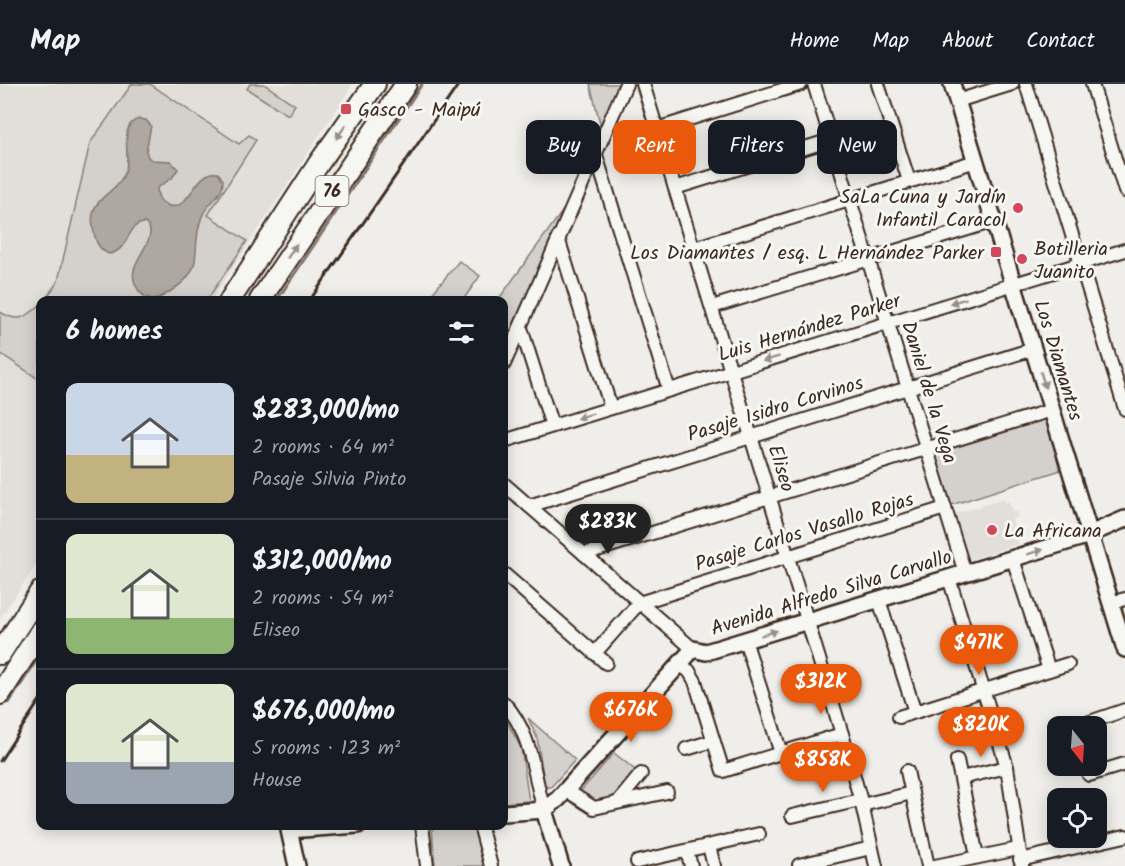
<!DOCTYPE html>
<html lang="en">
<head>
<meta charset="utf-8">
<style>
	:root { --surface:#171b24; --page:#242831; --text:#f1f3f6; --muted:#9ea1a6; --line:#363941; --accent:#ea580c }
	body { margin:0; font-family:Kalam,sans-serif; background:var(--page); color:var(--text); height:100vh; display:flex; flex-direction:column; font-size:22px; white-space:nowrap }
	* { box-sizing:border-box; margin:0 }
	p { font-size:20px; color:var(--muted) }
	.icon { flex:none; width:33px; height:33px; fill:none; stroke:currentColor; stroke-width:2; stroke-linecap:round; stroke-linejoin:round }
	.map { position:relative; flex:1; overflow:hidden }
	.sheet { position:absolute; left:36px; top:212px; width:472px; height:534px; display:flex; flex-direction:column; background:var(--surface); border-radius:12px; box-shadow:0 3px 15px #0003 }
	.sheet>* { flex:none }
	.hud { position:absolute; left:526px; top:36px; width:508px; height:54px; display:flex; gap:12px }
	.needle { width:39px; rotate:163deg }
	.controls { position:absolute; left:1047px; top:632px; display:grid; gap:12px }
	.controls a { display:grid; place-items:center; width:60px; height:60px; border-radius:12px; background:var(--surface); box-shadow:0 3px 15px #0003; font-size:30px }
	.price { position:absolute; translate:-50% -51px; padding:0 14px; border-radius:21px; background:var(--accent); color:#fff; font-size:20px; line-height:39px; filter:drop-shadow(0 2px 3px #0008) }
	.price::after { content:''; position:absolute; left:50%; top:36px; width:18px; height:14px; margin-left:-9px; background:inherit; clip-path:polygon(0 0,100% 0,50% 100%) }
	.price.selected { background:#222; color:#fff }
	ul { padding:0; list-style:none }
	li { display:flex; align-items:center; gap:18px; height:150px; padding:0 30px }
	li+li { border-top:2px solid var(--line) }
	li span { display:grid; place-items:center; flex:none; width:168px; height:120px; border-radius:12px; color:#555 }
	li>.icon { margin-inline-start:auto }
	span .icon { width:72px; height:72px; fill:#fffc; stroke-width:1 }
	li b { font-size:26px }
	h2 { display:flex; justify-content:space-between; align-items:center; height:72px; padding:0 30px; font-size:26px }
	.chip { padding:0 21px; border-radius:12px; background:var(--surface); box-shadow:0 3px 15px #0003; font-size:21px; line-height:54px }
	.chip.selected { background:var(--accent); color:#fff }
	header { display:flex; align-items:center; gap:36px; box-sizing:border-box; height:84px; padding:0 30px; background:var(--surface); border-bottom:2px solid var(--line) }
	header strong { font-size:28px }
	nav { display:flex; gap:33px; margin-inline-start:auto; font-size:21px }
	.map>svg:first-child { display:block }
</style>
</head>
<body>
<header>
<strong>Map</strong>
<nav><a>Home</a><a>Map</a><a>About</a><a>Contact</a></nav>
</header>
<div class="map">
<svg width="1125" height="782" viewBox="0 0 1125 782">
	<rect width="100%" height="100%" fill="#efeeea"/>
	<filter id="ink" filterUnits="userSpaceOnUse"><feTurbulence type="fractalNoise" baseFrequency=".0167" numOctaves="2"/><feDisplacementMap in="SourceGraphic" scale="12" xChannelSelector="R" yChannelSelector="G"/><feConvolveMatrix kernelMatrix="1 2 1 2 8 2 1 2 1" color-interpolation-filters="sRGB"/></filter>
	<g filter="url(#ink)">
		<!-- built -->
		<g fill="#e2dfdb">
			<path d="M0,0H353L212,216H40V475L0,535Z"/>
			<path d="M1004,415L1005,418L1009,417L1012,428H1017L1018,433L1012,435L1019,460L969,476L954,430Z"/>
		</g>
		<!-- green -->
		<g fill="#d4d1cc" stroke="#887e75" stroke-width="1.5">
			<path d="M132,0H150L239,60L249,51L256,56L208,131L247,157L207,216H45L58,197L90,59Z"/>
			<path d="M250,0H264L295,21L288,31L247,5Z"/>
			<path d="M590,0H622L601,43Z"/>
			<path d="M564,125L504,263V216H498Z"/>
			<path d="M459,177L480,192L463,216H427Z"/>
			<path d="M40,221V296L0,269V228C18,239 26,234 40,221Z"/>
			<path d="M1045,332L1061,386L948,422L931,367Z"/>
			<path d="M504,632L521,664L529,717L504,719Z"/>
			<path d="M528,634L575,676L551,703H545L537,654Z"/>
			<path d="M614,669L639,689L617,716L596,720L579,709Z"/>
			<path d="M477,741L488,782H435L432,744Z"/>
		</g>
		<!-- water -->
		<path fill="#afa8a1" stroke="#81766d" stroke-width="1.5" d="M139,35L146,36L151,42L146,67L148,73L152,76L170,77L178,85L172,94L157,104C157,111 159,117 165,120C189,134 194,84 218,89L223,96C224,113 206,118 201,135C189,173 209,186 163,212C155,217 145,215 139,207C120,181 156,163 149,143L145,139C126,139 131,166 109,170C101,167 97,161 95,153C82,110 118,114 126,85C130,69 119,39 139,35Z"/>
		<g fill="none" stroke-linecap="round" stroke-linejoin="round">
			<!-- stream -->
			<g stroke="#81766d" stroke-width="3">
				<path d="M277,216L422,0"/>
				<path d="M9,619L40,571"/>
			</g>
			<!-- minor casing -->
			<g stroke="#3b2a1e" stroke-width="16">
				<g id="minor">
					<path d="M643,0L842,650L862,721L876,782"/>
					<path d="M814,0L965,489"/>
					<path d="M878,0L909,97"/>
					<path d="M1026,0L1125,325"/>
					<path d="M1092,0L1125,107"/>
					<path d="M957,17L1012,0"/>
					<path d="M657,45L801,0"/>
					<path d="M595,68L669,306"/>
					<path d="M675,104L831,56"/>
					<path d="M558,154L611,324"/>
					<path d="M694,164L976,77"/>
					<path d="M712,223L994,137"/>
					<path d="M521,244L552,342"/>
					<path d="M504,280L626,0"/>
					<path d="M504,357L1125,166"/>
					<path d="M504,400L693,565"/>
					<path d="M529,422L1033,265"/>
					<path d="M584,470L1052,326"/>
					<path d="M1013,475L1049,586"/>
					<path d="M504,490L606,579"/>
					<path d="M949,494L1007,683L1022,782"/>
					<path d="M879,516L915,628"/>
					<path d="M1111,519L1125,515"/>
					<path d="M745,556L781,669"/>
					<path d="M595,569L639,519L945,424"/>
					<path d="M679,580L689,587L695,597L723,687L842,650"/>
					<path d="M504,619C532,649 533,689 544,726"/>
					<path d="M899,633L1068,580"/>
					<path d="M1078,642L1125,626"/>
					<path d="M686,665L713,657"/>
					<path d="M957,676L977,772"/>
					<path d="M1086,681L1089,691L1125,680"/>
					<path d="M907,687L928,782"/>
					<path d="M961,694L1007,683"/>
					<path d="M566,706L594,724L667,708"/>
					<path d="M618,718L641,690"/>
					<path d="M862,721L912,709"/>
					<path d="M792,732L860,716"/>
					<path d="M422,741L427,782"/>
					<path d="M480,741L491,782"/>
					<path d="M709,762L714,782"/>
					<path d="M687,767L691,782"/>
					<path d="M1020,776L1125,752"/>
					<path d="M637,778L759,750"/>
					<path d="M799,781L871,764"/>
					<path d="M935,782L1018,765"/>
				</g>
			</g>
			<!-- tertiary casing -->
			<g stroke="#3b2a1e" stroke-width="20">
				<g id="tertiary">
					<path d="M952,0L1125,565"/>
					<path d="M544,726L561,782"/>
					<path d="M504,729L544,726L558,715L693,565L706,568L1083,453L1125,435"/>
					<path d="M297,782L289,746L358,741"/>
				</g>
			</g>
			<!-- primary casing -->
			<g stroke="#3b2a1e" stroke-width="24">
				<g id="primary">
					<path d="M230,216L319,79L375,0"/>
					<path d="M260,216L406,0"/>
					<path d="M0,570L40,508"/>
					<path d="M0,610L40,548"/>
				</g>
			</g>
			<!-- minor -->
			<use href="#minor" stroke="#f6f6f2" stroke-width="12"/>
			<!-- tertiary -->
			<use href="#tertiary" stroke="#f6f6f2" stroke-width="15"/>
			<!-- primary -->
			<use href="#primary" stroke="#f6f6f2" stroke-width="20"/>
			<!-- rail -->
			<g stroke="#3b2a1e" stroke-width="3">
				<path d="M310,216L459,0"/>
				<path d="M0,677L40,616"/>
			</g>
		</g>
		<!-- one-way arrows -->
		<defs><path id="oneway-solid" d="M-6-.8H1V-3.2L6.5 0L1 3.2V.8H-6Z" transform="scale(1.5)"/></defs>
		<g fill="#989088">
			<use href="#oneway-solid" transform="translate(341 48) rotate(125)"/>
			<use href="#oneway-solid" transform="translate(292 167) rotate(-57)"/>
			<use href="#oneway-solid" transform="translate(958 217) rotate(163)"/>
			<use href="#oneway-solid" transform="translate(771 275) rotate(163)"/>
			<use href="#oneway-solid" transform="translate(1043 296) rotate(73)"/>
			<use href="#oneway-solid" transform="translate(585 332) rotate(163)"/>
			<use href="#oneway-solid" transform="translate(1035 468) rotate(-17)"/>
			<use href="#oneway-solid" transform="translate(769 549) rotate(-17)"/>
		</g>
	</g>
	<!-- markers -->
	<g fill="#d1495b" stroke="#f6f6f2" stroke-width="2">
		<rect x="340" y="19" width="12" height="12" rx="3"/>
		<circle cx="1018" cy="124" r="6"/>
		<rect x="990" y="162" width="12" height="12" rx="3"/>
		<circle cx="1022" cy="175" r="6"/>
		<circle cx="992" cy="446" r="6"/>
	</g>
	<g text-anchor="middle" stroke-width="6" stroke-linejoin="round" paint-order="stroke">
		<!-- shield labels -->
		<rect fill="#f6f6f2" stroke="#73675e" stroke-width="1.5" x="315.5" y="92" width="33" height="30" rx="4.5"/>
		<g font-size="18" font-weight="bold" fill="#3b2a1e">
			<text x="332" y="113">76</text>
		</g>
		<!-- poi labels -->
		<g font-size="20" fill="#3b2a1e" stroke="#f6f6f2" text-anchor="start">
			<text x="358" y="32">Gasco - Maipú</text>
			<text x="1006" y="119" text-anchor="end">SaLa Cuna y Jardín<tspan x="1006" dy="23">Infantil Caracol</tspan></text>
			<text x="1034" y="171">Botilleria<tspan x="1034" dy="23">Juanito</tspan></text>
			<text x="984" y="175" text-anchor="end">Los Diamantes / esq. L Hernández Parker</text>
			<text x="1004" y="453">La Africana</text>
		</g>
		<!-- street labels -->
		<g font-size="20" fill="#3b2a1e" stroke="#f6f6f2">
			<text transform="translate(809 243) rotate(-17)" y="7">Luis Hernández Parker</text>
			<text transform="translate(1059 276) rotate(73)" y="7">Los Diamantes</text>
			<text transform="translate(930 308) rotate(73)" y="7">Daniel de la Vega</text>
			<text transform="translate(775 324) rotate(-17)" y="7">Pasaje Isidro Corvinos</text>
			<text transform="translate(782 384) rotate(73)" y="7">Eliseo</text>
			<text transform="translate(804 447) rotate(-17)" y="7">Pasaje Carlos Vasallo Rojas</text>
			<text transform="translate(831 508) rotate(-17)" y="7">Avenida Alfredo Silva Carvallo</text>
		</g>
	</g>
</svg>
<div class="controls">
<a><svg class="needle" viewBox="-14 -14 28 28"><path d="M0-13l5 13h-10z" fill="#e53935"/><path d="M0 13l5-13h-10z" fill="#9ea1a6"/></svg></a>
<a><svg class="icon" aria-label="locate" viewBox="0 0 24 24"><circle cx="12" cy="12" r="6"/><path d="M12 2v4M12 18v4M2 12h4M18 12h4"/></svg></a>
</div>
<b class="price selected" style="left:608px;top:471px">$283K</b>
<b class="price" style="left:979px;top:592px">$471K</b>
<b class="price" style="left:821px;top:631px">$312K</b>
<b class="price" style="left:631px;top:659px">$676K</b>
<b class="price" style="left:981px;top:674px">$820K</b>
<b class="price" style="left:823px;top:709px">$858K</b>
<div class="hud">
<a class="chip">Buy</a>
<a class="chip selected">Rent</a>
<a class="chip">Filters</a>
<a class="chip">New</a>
</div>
<section class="sheet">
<h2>6 homes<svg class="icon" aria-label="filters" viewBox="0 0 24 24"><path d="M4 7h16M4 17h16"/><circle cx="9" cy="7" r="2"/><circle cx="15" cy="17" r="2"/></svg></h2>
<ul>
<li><span style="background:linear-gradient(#c9d6e8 60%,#c2b280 0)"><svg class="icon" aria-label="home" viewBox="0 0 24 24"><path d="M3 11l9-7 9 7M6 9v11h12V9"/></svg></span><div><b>$283,000/mo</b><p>2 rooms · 64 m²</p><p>Pasaje Silvia Pinto</p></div></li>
<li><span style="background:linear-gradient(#dfe7d0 70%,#8fb573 0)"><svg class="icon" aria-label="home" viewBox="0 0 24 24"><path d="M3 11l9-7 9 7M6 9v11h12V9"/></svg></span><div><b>$312,000/mo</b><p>2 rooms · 54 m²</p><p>Eliseo</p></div></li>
<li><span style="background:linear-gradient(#dfe7d0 65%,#9aa5b1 0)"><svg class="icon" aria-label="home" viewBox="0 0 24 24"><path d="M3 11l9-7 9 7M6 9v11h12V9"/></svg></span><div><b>$676,000/mo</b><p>5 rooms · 123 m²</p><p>House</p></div></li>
</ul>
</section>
</div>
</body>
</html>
